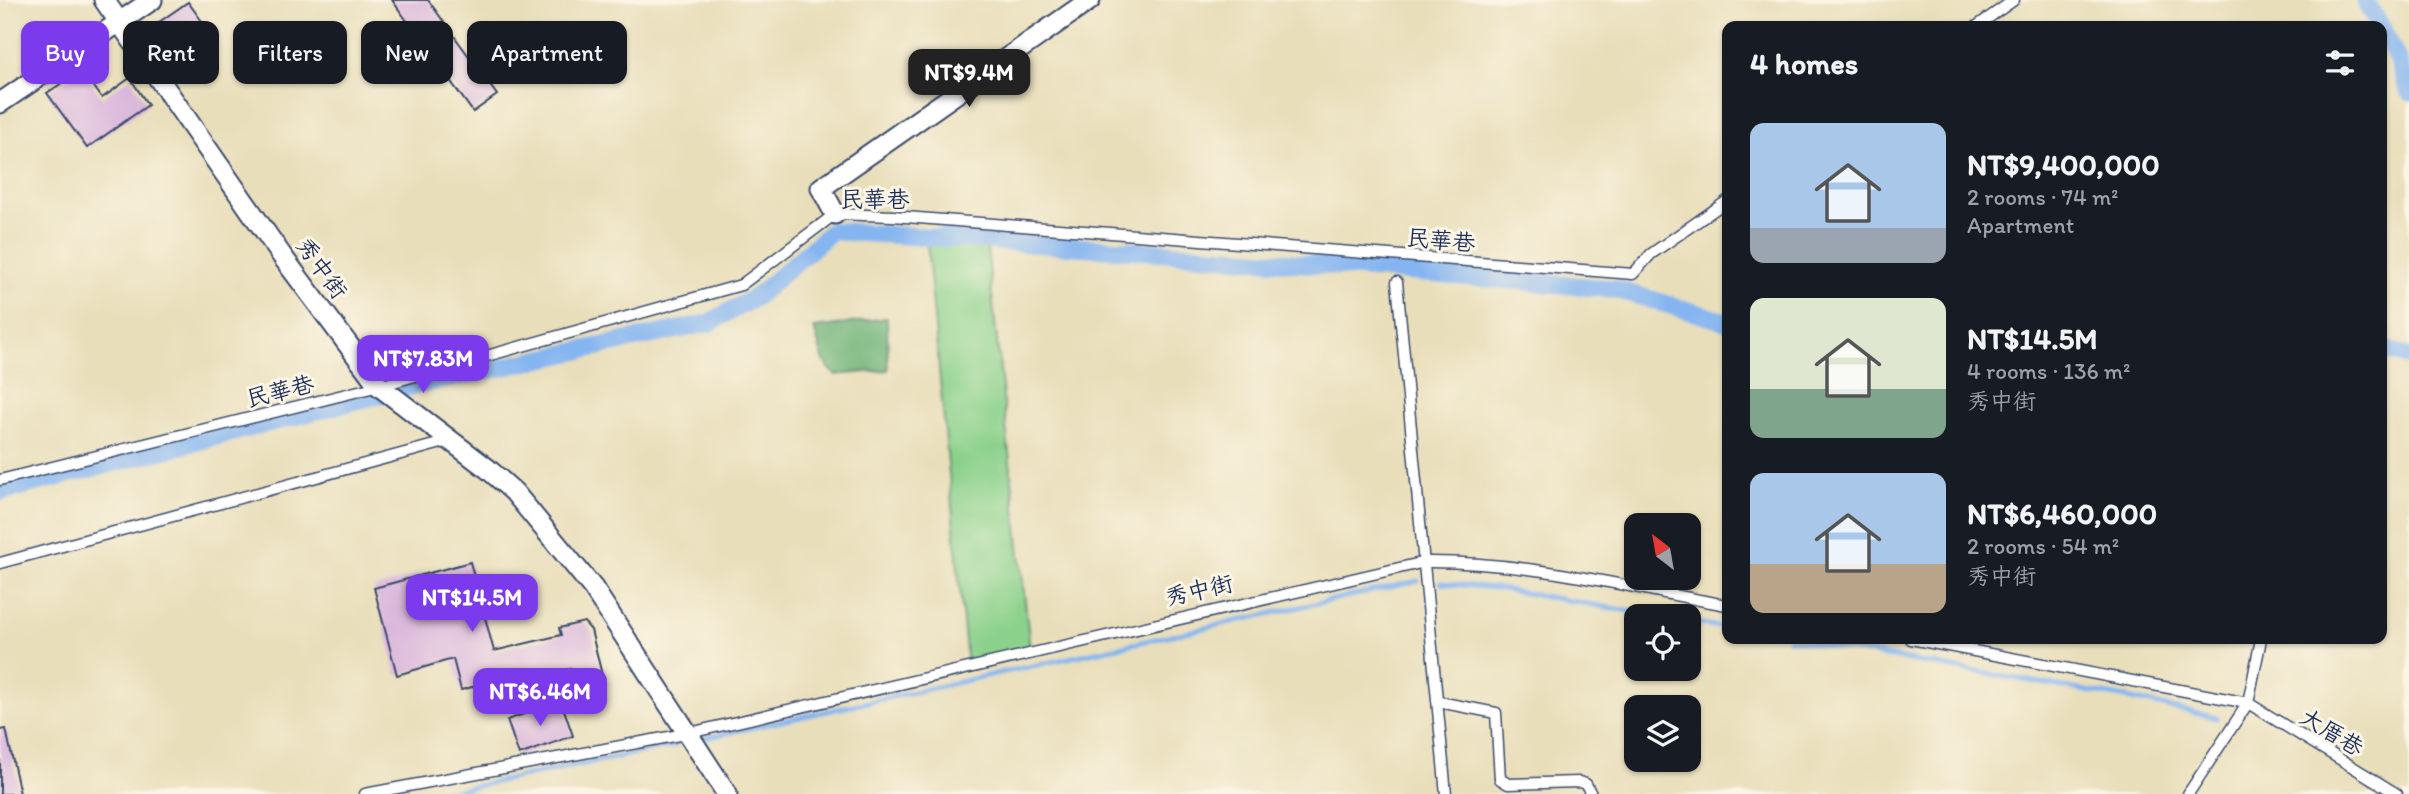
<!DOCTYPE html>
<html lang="en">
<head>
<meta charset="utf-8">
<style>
	:root { --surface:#171b24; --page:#242831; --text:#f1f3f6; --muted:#9ea1a6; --accent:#7c3aed }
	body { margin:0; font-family:Itim,"LXGW WenKai TC",sans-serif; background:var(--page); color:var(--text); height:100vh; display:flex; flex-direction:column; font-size:26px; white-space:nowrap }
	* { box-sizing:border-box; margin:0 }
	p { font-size:23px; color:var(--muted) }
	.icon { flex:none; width:38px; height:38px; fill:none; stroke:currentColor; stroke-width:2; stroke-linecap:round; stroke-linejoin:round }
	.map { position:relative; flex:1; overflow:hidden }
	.side { position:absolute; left:1722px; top:21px; width:665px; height:623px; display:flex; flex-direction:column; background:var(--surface); border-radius:14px; box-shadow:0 2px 5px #0004 }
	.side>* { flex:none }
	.banner { position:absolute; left:21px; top:21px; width:665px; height:63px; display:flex; gap:14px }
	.needle { width:46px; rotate:329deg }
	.tools { position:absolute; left:1624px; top:513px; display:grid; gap:14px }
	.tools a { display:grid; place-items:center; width:77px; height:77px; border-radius:14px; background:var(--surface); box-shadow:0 2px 5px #0004; font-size:35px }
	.price { position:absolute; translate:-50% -60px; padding:0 16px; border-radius:14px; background:var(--accent); color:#fff; font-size:23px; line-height:46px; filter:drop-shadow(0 2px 4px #0008) }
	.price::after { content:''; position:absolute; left:50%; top:42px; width:21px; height:16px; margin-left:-10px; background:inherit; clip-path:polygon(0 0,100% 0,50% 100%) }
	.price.on { background:#222; color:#fff }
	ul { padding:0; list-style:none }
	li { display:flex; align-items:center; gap:21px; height:175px; padding:0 28px }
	li span { display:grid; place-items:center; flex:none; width:196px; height:140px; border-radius:14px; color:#555 }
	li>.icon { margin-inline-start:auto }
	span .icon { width:84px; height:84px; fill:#fffc; stroke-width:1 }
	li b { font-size:30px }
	h2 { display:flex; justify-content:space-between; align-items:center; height:84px; padding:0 28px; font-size:30px }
	.chip { padding:0 24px; border-radius:14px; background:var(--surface); box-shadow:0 2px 5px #0004; font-size:24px; line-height:63px }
	.chip.on { background:var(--accent); color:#fff }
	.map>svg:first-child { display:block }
</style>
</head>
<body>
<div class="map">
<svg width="2409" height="794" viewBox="0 0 2409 794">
	<rect width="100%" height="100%" fill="#fcf5e5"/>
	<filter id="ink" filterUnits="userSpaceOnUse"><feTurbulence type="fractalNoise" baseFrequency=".0143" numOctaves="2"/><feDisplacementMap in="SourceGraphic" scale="14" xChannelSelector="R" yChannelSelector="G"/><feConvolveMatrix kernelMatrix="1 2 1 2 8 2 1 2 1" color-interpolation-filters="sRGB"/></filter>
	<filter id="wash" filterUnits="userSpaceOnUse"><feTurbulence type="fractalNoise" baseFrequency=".00686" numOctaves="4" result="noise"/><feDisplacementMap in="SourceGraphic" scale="28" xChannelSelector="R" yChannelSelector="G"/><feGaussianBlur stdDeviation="1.57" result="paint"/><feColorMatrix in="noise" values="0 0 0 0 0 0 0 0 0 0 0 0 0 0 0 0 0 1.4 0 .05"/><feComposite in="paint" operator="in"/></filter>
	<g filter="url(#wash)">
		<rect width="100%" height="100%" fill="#e8deba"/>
		<!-- green -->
		<path fill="#8bd18b" stroke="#538074" stroke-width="2" d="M927,243L987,248L1030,648L967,663Z"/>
		<!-- forest -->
		<path fill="#70b377" stroke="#46716a" stroke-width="2" d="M887,318L888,370L835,375L823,360L814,328Z"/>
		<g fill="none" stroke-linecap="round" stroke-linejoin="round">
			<!-- stream -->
			<g stroke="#85b5f0" stroke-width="5">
				<path d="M1441,583L1496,588L1657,616"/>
				<path d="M1689,622L1727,628"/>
				<path d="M1788,639L2127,698L2217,718"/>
				<path d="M705,738L1418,581"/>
				<path d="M438,794L676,745"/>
			</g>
			<!-- canal -->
			<g stroke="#85b5f0" stroke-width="18">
				<path d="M2364,0L2381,26"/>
				<path d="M2382,28L2398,60L2409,92"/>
				<path d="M2382,348L2409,357"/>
				<path d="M0,492L414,386L709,323L756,297L832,231L1161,252L1615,289L1727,322"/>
			</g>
		</g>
		<g id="blocks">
			<!-- building -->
			<g fill="#d9b5db">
				<path d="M392,0H428L497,95L473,112Z"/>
				<path d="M188,2L204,24L169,50L152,27Z"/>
				<path d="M82,70L102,98L130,78L148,105L87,148L47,93Z"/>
				<path d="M470,562L494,651L561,635L559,628L584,622L591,630L602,675L573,683L570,669L501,687L499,680L461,690L453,659L397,675L374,588Z"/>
				<path d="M561,701L573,736L519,755L507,720Z"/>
				<path d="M6,729L20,794H0V730Z"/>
			</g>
		</g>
	</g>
	<g filter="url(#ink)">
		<use href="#blocks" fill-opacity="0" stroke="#3a496c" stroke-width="2"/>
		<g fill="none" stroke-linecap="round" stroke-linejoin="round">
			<!-- lane casing -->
			<g stroke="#3a496c" stroke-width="13">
				<g id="lane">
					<path d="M1977,26L2014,0"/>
					<path d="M1397,282L1446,794"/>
					<path d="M0,480L379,386L741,285L835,214L893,216L1633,274L1651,254L1727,201"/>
					<path d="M0,563L449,441"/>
					<path d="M1911,639L2248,703L2397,794"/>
					<path d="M1439,702L1496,713L1500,779L1508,784L1579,782L1586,784L1591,794"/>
					<path d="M365,794L685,734L1425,562C1526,561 1628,587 1727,605"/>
					<path d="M2188,794L2248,703L2261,639"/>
				</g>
			</g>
			<!-- street casing -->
			<g stroke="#3a496c" stroke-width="23">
				<g id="street">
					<path d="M104,0L282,256L379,386L488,469L514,492L593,588L727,794"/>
					<path d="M0,103L152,0"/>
					<path d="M835,214L821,188L1090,0"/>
				</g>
			</g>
			<!-- lane -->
			<use href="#lane" stroke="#fff" stroke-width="10"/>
			<!-- street -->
			<use href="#street" stroke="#fff" stroke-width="19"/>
		</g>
	</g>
	<g text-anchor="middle" stroke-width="6" stroke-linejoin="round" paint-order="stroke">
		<!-- street labels -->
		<g font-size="23" fill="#1b2f5e" stroke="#fcf5e5">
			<text x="875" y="207">民華巷</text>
			<text transform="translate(1441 240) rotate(5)" y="8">民華巷</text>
			<text transform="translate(322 268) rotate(54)" y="8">秀中街</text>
			<text transform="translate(280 391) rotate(-14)" y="8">民華巷</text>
			<text transform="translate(1199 590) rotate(-13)" y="8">秀中街</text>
			<text transform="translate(2332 732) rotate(31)" y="8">大厝巷</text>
		</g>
	</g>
</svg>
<div class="tools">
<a><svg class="needle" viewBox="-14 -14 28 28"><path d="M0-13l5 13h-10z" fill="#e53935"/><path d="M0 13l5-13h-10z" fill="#9ea1a6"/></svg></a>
<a><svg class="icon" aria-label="locate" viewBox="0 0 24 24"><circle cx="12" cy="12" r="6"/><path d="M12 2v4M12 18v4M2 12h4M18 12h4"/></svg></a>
<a><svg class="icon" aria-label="layers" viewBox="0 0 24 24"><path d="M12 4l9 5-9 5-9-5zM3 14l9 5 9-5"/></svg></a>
</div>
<b class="price on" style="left:969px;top:109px">NT$9.4M</b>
<b class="price" style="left:423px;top:395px">NT$7.83M</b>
<b class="price" style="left:472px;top:634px">NT$14.5M</b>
<b class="price" style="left:540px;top:728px">NT$6.46M</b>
<div class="banner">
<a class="chip on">Buy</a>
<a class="chip">Rent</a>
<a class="chip">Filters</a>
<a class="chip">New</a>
<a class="chip">Apartment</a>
</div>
<section class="side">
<h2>4 homes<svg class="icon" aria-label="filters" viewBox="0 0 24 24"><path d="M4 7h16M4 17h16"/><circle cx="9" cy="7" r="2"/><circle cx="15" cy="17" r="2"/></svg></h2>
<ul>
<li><span style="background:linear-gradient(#a9c7e8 75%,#9aa5b1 0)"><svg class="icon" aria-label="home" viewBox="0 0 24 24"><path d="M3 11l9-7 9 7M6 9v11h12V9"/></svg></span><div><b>NT$9,400,000</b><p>2 rooms · 74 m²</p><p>Apartment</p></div></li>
<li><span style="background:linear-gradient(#dfe7d0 65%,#7fa58c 0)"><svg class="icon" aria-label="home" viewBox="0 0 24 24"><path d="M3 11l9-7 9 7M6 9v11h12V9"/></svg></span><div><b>NT$14.5M</b><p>4 rooms · 136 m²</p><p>秀中街</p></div></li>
<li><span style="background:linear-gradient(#a9c7e8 65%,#b9a48a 0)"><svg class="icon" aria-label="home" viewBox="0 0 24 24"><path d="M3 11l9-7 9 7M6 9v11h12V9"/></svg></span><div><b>NT$6,460,000</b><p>2 rooms · 54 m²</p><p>秀中街</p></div></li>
</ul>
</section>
</div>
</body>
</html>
